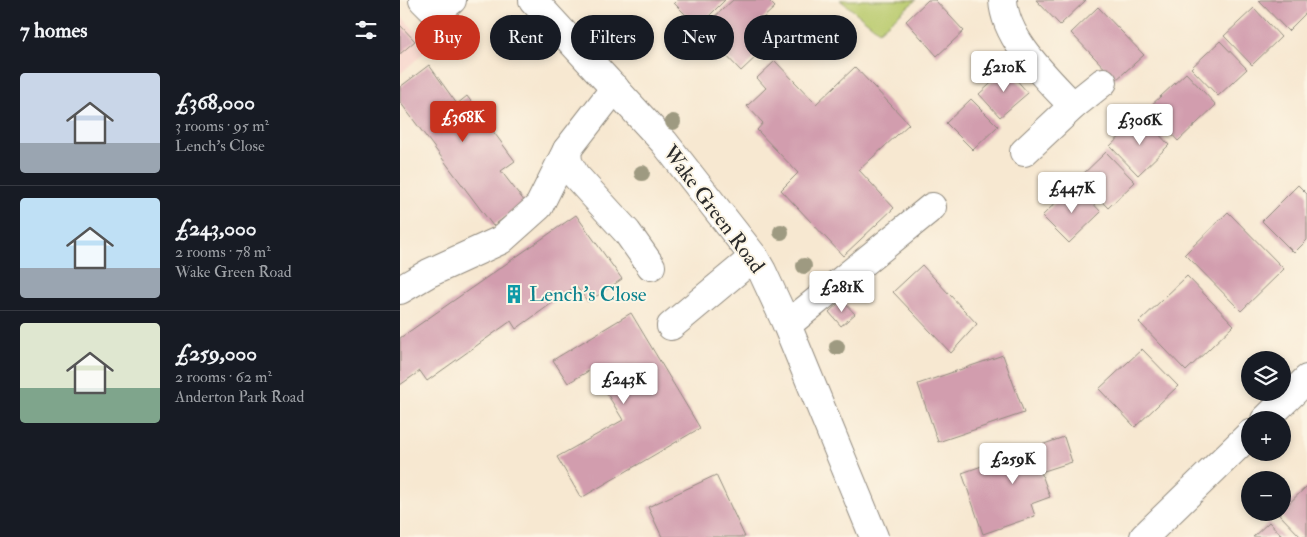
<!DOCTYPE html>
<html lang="en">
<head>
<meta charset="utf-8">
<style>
	:root { --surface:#171b24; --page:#242831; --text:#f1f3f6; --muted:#9ea1a6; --line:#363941; --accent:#c8321e }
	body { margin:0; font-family:"IM FELL Double Pica",serif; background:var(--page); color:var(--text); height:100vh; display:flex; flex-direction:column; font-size:19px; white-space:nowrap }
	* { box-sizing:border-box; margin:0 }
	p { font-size:16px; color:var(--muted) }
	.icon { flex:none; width:28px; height:28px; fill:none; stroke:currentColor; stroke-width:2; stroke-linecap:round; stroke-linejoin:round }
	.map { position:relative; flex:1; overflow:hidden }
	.side { display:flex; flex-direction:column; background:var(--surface); width:400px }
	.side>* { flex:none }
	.top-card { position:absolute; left:15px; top:15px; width:475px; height:45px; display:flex; gap:10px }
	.tools { position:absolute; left:841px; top:351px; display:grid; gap:10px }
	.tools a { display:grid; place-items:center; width:50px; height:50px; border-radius:50%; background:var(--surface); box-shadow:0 2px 8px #0003; font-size:25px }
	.price { position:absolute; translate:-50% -42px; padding:0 11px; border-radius:5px; background:#fff; color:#222; font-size:16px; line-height:32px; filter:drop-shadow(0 1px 2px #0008) }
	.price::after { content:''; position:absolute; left:50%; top:30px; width:15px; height:11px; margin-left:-8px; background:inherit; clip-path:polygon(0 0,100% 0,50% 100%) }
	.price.selected { background:var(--accent); color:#fff }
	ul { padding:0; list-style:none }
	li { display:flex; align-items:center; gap:15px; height:125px; padding:0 20px }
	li+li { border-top:1px solid var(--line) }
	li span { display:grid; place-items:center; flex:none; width:140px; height:100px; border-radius:5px; color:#555 }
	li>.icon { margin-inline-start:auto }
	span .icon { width:60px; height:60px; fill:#fffc; stroke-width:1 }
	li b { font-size:21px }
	h2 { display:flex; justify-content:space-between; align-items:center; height:60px; padding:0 20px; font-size:21px }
	.tag { padding:0 18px; border-radius:22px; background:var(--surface); box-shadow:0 2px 8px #0003; font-size:18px; line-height:45px }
	.tag.selected { background:var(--accent); color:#fff }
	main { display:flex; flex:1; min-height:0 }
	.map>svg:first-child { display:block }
</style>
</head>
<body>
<main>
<section class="side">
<h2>7 homes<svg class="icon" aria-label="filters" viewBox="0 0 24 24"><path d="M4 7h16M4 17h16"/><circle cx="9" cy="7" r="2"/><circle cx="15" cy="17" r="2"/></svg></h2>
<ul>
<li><span style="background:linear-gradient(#c9d6e8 70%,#9aa5b1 0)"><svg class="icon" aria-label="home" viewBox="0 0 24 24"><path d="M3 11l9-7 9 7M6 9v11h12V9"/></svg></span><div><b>£368,000</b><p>3 rooms · 95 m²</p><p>Lench's Close</p></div></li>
<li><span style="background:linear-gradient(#bfe0f5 70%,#9aa5b1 0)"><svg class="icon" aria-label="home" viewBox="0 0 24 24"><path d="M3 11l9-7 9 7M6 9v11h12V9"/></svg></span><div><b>£243,000</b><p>2 rooms · 78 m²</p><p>Wake Green Road</p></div></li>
<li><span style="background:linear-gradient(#dfe7d0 65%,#7fa58c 0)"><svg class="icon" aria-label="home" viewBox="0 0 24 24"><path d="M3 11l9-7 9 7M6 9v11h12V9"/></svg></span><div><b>£259,000</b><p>2 rooms · 62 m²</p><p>Anderton Park Road</p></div></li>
</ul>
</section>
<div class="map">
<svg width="907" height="537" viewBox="0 0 907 537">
	<rect width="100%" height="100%" fill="#fcf5e5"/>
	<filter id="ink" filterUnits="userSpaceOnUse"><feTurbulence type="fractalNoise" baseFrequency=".02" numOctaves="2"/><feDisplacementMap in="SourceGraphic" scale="10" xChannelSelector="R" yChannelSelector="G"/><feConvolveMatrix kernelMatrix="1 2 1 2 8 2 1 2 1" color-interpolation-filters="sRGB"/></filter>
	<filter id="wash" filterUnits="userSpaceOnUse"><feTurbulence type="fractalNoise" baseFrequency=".0096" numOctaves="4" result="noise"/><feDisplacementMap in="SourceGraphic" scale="20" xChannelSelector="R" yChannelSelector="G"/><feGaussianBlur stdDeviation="1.12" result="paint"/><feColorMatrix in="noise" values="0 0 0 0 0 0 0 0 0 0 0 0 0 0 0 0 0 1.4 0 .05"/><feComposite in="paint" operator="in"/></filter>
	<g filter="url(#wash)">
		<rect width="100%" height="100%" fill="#f7e8d1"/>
		<!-- built -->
		<path fill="#f7d1c9" d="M0,15L30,47L0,74Z"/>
		<!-- green -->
		<path fill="#bacb6e" stroke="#727b4c" d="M440,0H516L479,31Z"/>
		<g id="blocks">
			<!-- building -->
			<g fill="#d29dae">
				<path d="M277,0H325L298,27L274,3Z"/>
				<path d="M333,0H368L375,7L360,21L376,38L341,71L301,29Z"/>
				<path d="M528,0H535L564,31L537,56L506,21Z"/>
				<path d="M636,0H686L660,25Z"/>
				<path d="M860,0H907V12L888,31L859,1Z"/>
				<path d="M698,7L744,55L716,80L671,33Z"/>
				<path d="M854,8L881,37L852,65L824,36Z"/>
				<path d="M0,25L15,41L0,54Z"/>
				<path d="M820,41L847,69L818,96L791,68Z"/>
				<path d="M375,61L416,104L455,67L509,124L459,170L494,208L443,256L381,190L398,173L357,130L363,123L347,106L366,88L357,78Z"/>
				<path d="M29,65L57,104L67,96L115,161L101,171L125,202L93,226L0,102V87Z"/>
				<path d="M607,69L628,93L600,117L579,94Z"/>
				<path d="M786,73L816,105L778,141L748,108Z"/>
				<path d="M571,99L598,126L573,150L546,123Z"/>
				<path d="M742,116L769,145L738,175L710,146Z"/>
				<path d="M706,152L735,182L708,208L679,178Z"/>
				<path d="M675,184L701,212L669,243L642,216Z"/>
				<path d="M898,185L907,194V240L894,253L862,221Z"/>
				<path d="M828,212L884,269L841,311L785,254Z"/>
				<path d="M176,215L222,279L188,302L176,286L116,329L111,321L27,381L20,371L0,385V338Z"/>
				<path d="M522,265L577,324L551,353L493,292Z"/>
				<path d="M787,276L834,325L786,371L739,322Z"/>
				<path d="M442,300L455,314L441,326L429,312Z"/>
				<path d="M231,313L300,428L181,498L157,457L223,420L192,369L168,383L153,360Z"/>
				<path d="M742,349L778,386L735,427L699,389Z"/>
				<path d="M603,355L624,413L538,442L518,384Z"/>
				<path d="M664,437L672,462L641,472L650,497L631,504L635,516L583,534L562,473Z"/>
				<path d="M316,475L345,537H262L248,507Z"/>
				<path d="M907,486V537H901L879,514L882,512V510Z"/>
				<path d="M869,522L883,537H853Z"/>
			</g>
		</g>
	</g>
	<g filter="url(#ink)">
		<use href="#blocks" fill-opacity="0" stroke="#918a7e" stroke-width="1"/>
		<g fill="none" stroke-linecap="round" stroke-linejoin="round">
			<!-- minor casing -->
			<g stroke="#918a7e" stroke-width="30">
				<g id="minor">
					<path d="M23,0L36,13L52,0"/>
					<path d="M603,0C605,40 647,78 673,106"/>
					<path d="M167,150L168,162L175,175L227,232L251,266"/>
					<path d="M624,152L673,106L703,82"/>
					<path d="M0,290L29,273L101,240L139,206L167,150L215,88"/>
					<path d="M387,325L532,207"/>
					<path d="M271,326L354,257"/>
					<path d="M865,420L907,379"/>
					<path d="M744,537L850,434"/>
				</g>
			</g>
			<!-- major casing -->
			<g stroke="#918a7e" stroke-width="30">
				<path id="major" d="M133,0L264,142L354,257L362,271L387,325L474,537"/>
			</g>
			<!-- minor -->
			<use href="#minor" stroke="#fff" stroke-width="28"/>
			<!-- major -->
			<use href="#major" stroke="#fff" stroke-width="28"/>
		</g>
		<!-- trees -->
		<g fill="#9e9a81">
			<circle cx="198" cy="43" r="8"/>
			<circle cx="273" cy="122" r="8"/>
			<circle cx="242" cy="173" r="8"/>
			<circle cx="381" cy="232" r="8"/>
			<circle cx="404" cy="266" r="8"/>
			<circle cx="437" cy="347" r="8"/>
		</g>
	</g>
	<!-- icons -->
	<defs>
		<g id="building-bare" transform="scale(1.5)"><path d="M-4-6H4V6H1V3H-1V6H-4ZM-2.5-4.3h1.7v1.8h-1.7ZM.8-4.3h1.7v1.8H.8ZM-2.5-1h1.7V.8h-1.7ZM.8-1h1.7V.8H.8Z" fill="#0f9aa8" stroke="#fcf5e5" stroke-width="2.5" paint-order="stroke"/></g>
	</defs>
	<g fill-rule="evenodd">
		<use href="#building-bare" x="114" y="294"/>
	</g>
	<g text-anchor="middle" stroke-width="4" stroke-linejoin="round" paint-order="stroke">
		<!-- street labels -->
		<g font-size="21" fill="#2b2b2b" stroke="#fcf5e5">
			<text transform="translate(314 209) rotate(53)" y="7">Wake Green Road</text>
		</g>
		<!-- culture labels -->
		<g font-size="21" fill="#0d838f" stroke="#fcf5e5" text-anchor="start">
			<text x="129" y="301">Lench's Close</text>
		</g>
	</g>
</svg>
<div class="tools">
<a><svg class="icon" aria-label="layers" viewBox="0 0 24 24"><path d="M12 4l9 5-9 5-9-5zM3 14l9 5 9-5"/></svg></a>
<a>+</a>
<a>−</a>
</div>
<b class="price" style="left:604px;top:93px">£210K</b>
<b class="price selected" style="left:63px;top:143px">£368K</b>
<b class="price" style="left:740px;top:146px">£306K</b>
<b class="price" style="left:672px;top:214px">£447K</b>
<b class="price" style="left:442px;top:313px">£281K</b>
<b class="price" style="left:224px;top:405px">£243K</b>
<b class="price" style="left:613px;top:485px">£259K</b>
<div class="top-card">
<a class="tag selected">Buy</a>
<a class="tag">Rent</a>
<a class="tag">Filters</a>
<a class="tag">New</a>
<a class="tag">Apartment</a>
</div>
</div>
</main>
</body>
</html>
